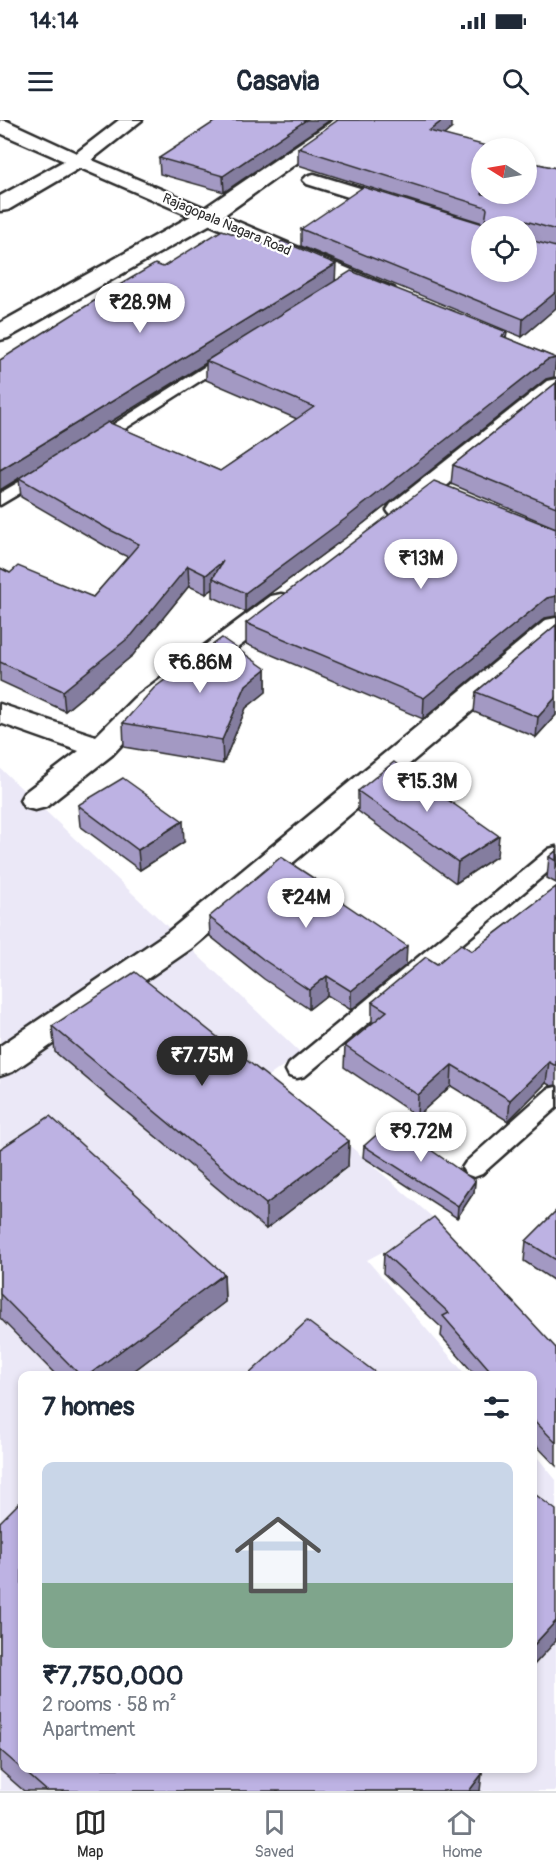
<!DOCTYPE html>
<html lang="en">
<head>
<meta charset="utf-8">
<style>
	:root { --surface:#fff; --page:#f2f2f3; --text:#1f2937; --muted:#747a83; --line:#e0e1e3; --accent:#2b2b2b }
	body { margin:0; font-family:Pangolin,sans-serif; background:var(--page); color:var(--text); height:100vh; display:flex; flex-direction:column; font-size:22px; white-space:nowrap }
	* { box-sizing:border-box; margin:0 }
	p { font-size:20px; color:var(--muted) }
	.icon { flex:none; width:33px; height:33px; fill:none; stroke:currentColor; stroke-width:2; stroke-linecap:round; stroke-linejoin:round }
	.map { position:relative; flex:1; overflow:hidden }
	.drawer { position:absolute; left:18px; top:1251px; width:519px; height:402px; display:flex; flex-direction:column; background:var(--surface); border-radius:12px; box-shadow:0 3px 9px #0003 }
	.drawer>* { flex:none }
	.needle { width:39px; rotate:281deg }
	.tools { position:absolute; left:471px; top:18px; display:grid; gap:12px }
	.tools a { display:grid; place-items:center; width:66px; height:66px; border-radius:50%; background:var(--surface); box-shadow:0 3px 9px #0003; font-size:30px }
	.price { position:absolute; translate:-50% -51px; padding:0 14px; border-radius:21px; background:#fff; color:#222; font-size:20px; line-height:39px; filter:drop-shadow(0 2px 3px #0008) }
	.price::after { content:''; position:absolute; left:50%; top:36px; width:18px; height:14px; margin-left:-9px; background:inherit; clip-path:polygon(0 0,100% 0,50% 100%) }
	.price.selected { background:var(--accent); color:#fff }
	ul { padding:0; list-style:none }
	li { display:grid; align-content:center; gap:12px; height:318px; padding:0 24px }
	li+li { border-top:2px solid var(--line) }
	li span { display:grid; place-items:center; height:186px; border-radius:12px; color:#555 }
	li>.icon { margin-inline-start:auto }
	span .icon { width:108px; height:108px; fill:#fffc; stroke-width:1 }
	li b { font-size:26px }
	h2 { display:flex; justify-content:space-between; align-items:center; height:72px; padding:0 24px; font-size:26px }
	.status { display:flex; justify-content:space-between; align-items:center; height:42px; padding:0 30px; background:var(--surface); direction:ltr }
	.status svg { height:16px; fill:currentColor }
	header { display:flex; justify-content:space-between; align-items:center; height:78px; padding:0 24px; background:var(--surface); font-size:27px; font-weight:700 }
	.tab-bar { display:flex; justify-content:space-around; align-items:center; height:84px; border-top:2px solid var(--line); background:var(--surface); font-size:16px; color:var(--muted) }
	.tab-bar a { display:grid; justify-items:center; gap:3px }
	.tab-bar .selected { color:var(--accent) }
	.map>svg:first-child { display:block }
</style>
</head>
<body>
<div class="status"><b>14:14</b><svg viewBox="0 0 49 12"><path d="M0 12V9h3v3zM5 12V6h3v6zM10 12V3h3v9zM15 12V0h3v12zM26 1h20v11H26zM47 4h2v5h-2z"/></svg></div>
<header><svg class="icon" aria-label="menu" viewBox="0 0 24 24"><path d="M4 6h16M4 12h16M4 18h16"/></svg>Casavia<svg class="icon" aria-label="search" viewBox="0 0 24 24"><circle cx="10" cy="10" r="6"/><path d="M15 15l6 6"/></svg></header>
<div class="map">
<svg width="556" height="1671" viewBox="0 0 556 1671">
	<rect width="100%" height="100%" fill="#fff"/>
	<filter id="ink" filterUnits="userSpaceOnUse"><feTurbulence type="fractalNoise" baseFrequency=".0167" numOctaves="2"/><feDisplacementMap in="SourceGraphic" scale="12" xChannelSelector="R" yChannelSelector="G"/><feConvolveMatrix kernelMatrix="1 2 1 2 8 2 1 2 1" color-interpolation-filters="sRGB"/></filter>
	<g filter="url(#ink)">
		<!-- built -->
		<path fill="#ebe8f7" d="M0,648L301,933L269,956L438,1102L367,1140L466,1255L22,1256V1648H532L533,1332L556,1360V1671H0Z"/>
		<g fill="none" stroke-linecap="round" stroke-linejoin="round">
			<!-- service casing -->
			<g stroke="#2b2b2b" stroke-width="5">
				<g id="service">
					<path d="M231,230L239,235L236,238L101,324L95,326L87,321Z"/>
					<path d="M43,348L51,353L49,356L0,385V373Z"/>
					<path d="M556,727V745L305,956L297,958L289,956L286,950L289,944L549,729Z"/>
					<path d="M556,967V988L482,1054L474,1057L466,1054L462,1048L466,1042L548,969Z"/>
				</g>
			</g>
			<!-- minor casing -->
			<g stroke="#2b2b2b" stroke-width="5">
				<g id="minor">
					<path d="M119,0H142L85,45L8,90L0,91V76L71,37Z"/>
					<path d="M334,0H357L216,101L8,218L0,220V203L200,91Z"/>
					<path d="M314,54L484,106H482V119L307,64L303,60L307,56Z"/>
					<path d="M556,259V278L409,396L400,398L391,396L387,390L391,384L547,261Z"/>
					<path d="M281,474L291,476L295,482L291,488L154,590L112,635L46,687L35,690L24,687L20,680L24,673L79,631L0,603V584L96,616L134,578L271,476Z"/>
					<path d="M556,498V520L192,828L12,952L0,956V926L168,812L546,500Z"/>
				</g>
			</g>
			<!-- tertiary casing -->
			<g stroke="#2b2b2b" stroke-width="5">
				<path id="tertiary" d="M0,0L7,1L85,37L394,168L397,173L394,178L386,180L378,178L0,13Z"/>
			</g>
			<!-- service -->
			<use href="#service" fill="#fff" fill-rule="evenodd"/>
			<!-- minor -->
			<use href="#minor" fill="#fff" fill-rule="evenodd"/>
			<!-- tertiary -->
			<use href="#tertiary" fill="#fff" fill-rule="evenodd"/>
		</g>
		<!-- wall -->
		<g fill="#a399c3" stroke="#2b2b2b" stroke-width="1.5" fill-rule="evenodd">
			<path d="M330,0L224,72L160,54L159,38Z"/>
			<path d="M451,9L443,15L534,43L556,48V188L522,217L301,126V109L483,103L298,45V28ZM482,106H526V152Z"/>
			<path d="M163,147L335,160L507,212L506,218L556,238L554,257L546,259L345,418L245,492L213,477V469L206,474L189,466L133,535L65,591L0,561V448L10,453L93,477L128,437L109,428L21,377L19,359L0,370ZM206,243V260L297,299L220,351L109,303Z"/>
			<path d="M556,263V408L451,364L453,345Z"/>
			<path d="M556,409V496L545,498L423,599L246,524V503Z"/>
			<path d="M556,505V595L536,617L474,592L476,572Z"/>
			<path d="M266,549V572L246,588L223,644L124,627L123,603Z"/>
			<path d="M358,671L497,736L456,763L358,691Z"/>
			<path d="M78,685L184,722L140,750L80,706Z"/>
			<path d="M556,731V763L547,758L549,737Z"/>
			<path d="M324,765V769L406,845L351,890L327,875L309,889L264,859L210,816L209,797Z"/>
			<path d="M556,767V965L551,966L546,963L508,1001L451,966L417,996L344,947L345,926L373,904L372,903V882L437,844L472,831Z"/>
			<path d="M52,906L349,1021L348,1046L266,1109L55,932Z"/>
			<path d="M364,1026L475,1061L474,1072L457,1098L363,1037Z"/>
			<path d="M0,1029L224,1154L225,1182L127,1256H57L0,1198Z"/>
			<path d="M556,1091V1162L524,1141L526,1121Z"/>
			<path d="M384,1133L556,1228V1346L532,1321V1256H476L441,1216L442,1208L383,1153Z"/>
			<path d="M0,1402L480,1671H24L0,1650Z"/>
		</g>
		<!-- shaded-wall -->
		<g fill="#847d9f" stroke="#2b2b2b" stroke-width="1.5">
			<path d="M306,0H330L224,72L223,56Z"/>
			<path d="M443,0H451V9L428,28L429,11Z"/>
			<path d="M336,144L335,163L206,241V243L0,370V350Z"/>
			<path d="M556,172V188L522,217L523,199Z"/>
			<path d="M556,238L554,257L546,259L345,418L245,492V473L547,240Z"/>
			<path d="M223,441L213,458V469L206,474V455Z"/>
			<path d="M188,446L189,466L133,535L65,591L63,571Z"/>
			<path d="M556,476V496L545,498L423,599L424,578L547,478Z"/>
			<path d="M266,549V572L246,588L223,644L222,620L246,565Z"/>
			<path d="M556,577V595L536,617L538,597Z"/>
			<path d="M183,701L184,722L140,750L138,730Z"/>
			<path d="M499,716L497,736L456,763L458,742Z"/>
			<path d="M407,826L406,845L351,890V871Z"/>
			<path d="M327,856V875L309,889V870Z"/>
			<path d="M549,942L546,963L508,1001L510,980Z"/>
			<path d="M452,945L451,966L417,996L418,975Z"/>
			<path d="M349,1021L348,1046L266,1109V1084Z"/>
			<path d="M475,1061L474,1072L457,1098L458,1086Z"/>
			<path d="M224,1154L225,1182L127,1256H87Z"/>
			<path d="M556,1501V1521L532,1547V1527Z"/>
			<path d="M482,1654L480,1671H469Z"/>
		</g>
		<!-- building -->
		<g fill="#bdb2e3" stroke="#2b2b2b" stroke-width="1.5">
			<path d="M217,0H306L223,56L159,38Z"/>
			<path d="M338,0H443L429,11L494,28H482V74H526V37H529L534,43L556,48V110L526,101V106H482V152H526V119L556,127V172L523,199L301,109L363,67L483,104L485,102L487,89L486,87L298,28Z"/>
			<path d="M222,110L273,127L282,121L336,144L0,350V240L118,166L155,144L163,147Z"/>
			<path d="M351,151L507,212L502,216L556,238L547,240L345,399L245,473L213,458L223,441L206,455L188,446L132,515L63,571L0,542V448L10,453L18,446L93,477L139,424L108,409L19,358L108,302L220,351L314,287L206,241Z"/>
			<path d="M556,263V387L453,345Z"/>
			<path d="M434,361L556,409V476L547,478L424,578L246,503Z"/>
			<path d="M556,505V577L538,597L476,572Z"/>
			<path d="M222,518L266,549L246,565L222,620L123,603L154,568Z"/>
			<path d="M394,642L499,716L458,742L358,671Z"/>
			<path d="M123,658L183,701L138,730L78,685Z"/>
			<path d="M556,731V741L549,737Z"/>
			<path d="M281,737L324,765L320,767L407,826L351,871L327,856L309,870L264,840L209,797Z"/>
			<path d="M556,767V945H554L549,942L510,980L452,945L418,975L345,926L387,891L372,882L426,837L437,844L461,824L472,831Z"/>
			<path d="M135,852L349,1021L266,1084L52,906Z"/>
			<path d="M50,996L224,1154L87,1256H81L0,1174V1029Z"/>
			<path d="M391,1002L475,1061L458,1086L364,1026Z"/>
			<path d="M556,1091V1140L526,1121Z"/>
			<path d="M434,1097L556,1228V1323L532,1298V1256H495L443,1196L449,1193L384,1133Z"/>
			<path d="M307,1201L380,1256H247Z"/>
			<path d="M532,1372L556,1390V1501L532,1527Z"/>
			<path d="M22,1380V1648H475L482,1654L469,1671H47L0,1630V1402Z"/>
		</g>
	</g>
	<g text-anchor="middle" stroke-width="4.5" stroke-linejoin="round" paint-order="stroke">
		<!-- far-street labels -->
		<g font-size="14" fill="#2b2b2b" stroke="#fff">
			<text transform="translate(227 104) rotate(23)" y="5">Rajagopala Nagara Road</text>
		</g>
	</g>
</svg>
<div class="tools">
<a><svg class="needle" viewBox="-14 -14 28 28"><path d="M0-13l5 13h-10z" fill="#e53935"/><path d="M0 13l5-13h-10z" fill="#747a83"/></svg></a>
<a><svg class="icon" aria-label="locate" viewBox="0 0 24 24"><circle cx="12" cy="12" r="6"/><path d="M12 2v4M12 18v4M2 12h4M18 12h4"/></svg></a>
</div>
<b class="price" style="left:140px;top:214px">₹28.9M</b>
<b class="price" style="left:421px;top:470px">₹13M</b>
<b class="price" style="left:200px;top:574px">₹6.86M</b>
<b class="price" style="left:427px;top:693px">₹15.3M</b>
<b class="price" style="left:306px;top:809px">₹24M</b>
<b class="price selected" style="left:202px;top:967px">₹7.75M</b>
<b class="price" style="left:421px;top:1043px">₹9.72M</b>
<section class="drawer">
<h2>7 homes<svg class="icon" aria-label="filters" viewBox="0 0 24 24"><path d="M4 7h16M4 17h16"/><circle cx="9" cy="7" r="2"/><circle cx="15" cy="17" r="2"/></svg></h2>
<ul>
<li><span style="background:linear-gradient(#c9d6e8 65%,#7fa58c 0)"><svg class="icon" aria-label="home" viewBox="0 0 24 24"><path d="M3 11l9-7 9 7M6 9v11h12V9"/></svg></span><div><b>₹7,750,000</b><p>2 rooms · 58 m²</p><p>Apartment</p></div></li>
</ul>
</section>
</div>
<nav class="tab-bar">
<a class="selected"><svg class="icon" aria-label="map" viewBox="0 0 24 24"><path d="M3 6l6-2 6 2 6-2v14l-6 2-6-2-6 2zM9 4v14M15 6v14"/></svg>Map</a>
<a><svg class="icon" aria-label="saved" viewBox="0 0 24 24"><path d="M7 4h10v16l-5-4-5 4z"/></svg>Saved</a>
<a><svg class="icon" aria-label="home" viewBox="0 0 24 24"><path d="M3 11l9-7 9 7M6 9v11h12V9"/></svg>Home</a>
</nav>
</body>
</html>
